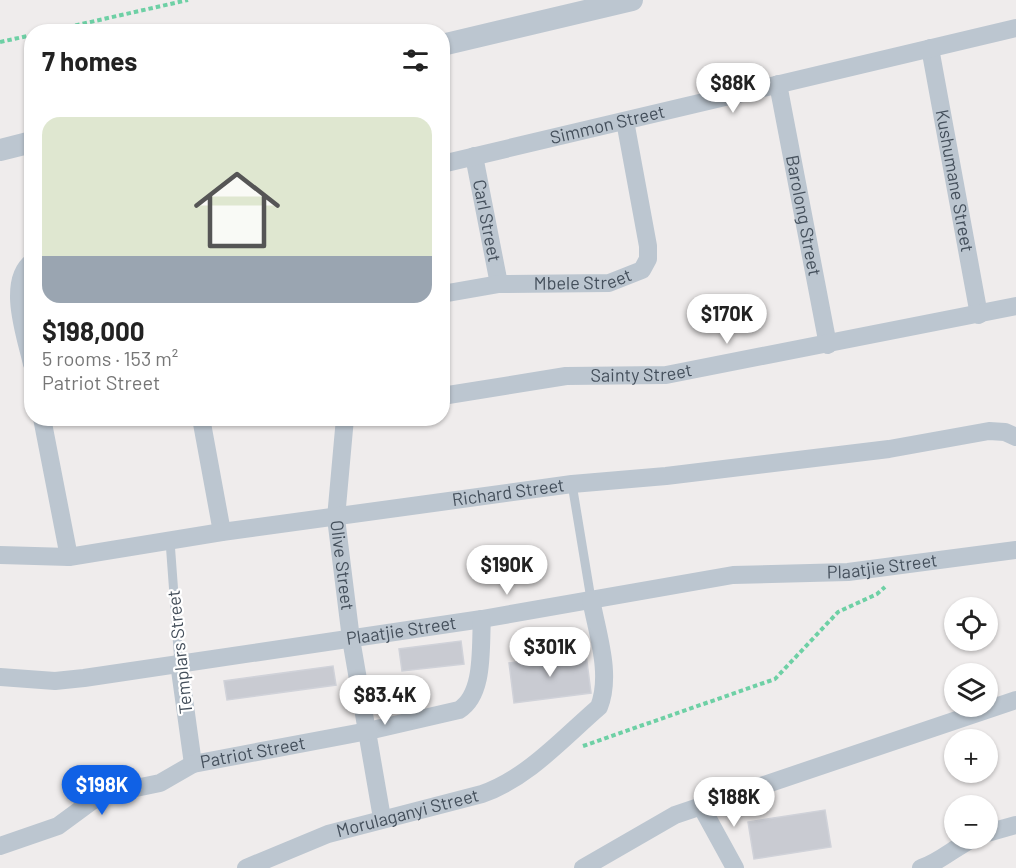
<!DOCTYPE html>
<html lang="en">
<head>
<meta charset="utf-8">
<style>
	:root { --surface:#fff; --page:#f2f2f2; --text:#222; --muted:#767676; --line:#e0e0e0; --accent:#1061e5 }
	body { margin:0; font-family:Barlow,sans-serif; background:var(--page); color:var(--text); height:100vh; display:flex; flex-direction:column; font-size:22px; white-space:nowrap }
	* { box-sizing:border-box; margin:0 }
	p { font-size:20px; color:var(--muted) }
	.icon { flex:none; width:33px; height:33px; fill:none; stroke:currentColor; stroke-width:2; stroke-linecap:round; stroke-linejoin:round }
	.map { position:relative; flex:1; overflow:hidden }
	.drawer { position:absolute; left:24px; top:24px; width:426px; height:402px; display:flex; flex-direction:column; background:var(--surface); border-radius:24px; box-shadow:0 2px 4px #0004 }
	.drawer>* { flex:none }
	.tools { position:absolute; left:944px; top:597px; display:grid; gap:12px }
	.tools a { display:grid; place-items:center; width:54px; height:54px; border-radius:50%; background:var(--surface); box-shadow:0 2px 4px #0004; font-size:30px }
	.price { position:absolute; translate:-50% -51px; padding:0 14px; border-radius:21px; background:#fff; color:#222; font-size:20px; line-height:39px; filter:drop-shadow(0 2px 3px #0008) }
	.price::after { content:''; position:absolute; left:50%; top:36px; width:18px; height:14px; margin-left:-9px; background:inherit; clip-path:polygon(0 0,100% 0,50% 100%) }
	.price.on { background:var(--accent); color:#fff }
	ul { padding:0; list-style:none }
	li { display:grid; align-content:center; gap:12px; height:318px; padding:0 18px }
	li+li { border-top:2px solid var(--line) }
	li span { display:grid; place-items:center; height:186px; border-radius:18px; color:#555 }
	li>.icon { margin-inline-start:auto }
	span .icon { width:108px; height:108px; fill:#fffc; stroke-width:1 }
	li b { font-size:26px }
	h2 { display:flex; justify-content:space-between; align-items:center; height:72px; padding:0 18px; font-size:26px }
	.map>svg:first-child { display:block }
</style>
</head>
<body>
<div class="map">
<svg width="1016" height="868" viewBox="0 0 1016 868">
	<rect width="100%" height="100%" fill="#efecec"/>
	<!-- building -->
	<g fill="#c9cbd2" stroke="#d0d2d9" stroke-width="1.5">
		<path d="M461,641L464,664L402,671L399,649Z"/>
		<path d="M586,654L591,693L514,703L509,663Z"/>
		<path d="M333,666L336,685L227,700L224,681Z"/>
		<path d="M825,810L831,847L754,859L748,822Z"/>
	</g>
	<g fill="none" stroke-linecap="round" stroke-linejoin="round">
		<!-- path -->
		<g stroke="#6ed0a5" stroke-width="4" stroke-dasharray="4.5 3" stroke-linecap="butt">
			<path d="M46,32L188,0"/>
			<path d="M0,42L32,35"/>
			<path d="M583,746L775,679L838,612L877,594L885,587"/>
		</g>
		<!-- service -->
		<g stroke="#bcc6d0" stroke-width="9">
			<path d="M572,484L591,599"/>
			<path d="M170,541L179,663"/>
		</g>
		<!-- minor -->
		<g stroke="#bcc6d0" stroke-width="18">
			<path id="s1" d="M930,48L979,315"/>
			<path id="s2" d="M778,84L828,345"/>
			<path id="s3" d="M474,156L499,284"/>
			<path id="s4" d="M442,164L1016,28"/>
			<path d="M32,262C6,282 26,337 32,364"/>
			<path id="s5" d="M442,294L499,284L609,283L642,270L648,259V246L625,121"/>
			<path id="s6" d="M442,396L566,376L666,375L1016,306"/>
			<path d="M42,418L69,557"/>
			<path d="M201,418L222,532"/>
			<path id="s7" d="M345,418L336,518L351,639L382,818"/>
			<path id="s8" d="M0,555L69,557L222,532L572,484L666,476L889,449L989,431L1005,432L1016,437"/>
			<path d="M179,663L193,764"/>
			<path id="s9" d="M0,677L55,681L84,678L482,619L733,575L848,572L1016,550"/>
			<path d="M701,806L735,868"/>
			<path d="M987,833L1016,825"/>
			<path id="s10" d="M0,846L58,826L92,801L107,794L160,783L193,764L368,731L459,710C485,694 480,646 482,619"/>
			<path id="s11" d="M246,868L328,834L482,794C528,778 563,738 599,707C612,674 597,633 591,599"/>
			<path d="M583,868L675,815L1016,700"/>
			<path d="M921,868C940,862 955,847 974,838"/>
		</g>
		<!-- tertiary -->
		<g stroke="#bcc6d0" stroke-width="22">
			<path d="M442,45L632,0"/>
			<path d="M0,150L32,142"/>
		</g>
	</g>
	<g text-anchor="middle" stroke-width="4.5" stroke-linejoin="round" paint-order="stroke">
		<!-- street labels -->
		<g font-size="18" fill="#444f5b" stroke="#fff">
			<text dy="6" stroke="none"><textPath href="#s4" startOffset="170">Simmon Street</textPath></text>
			<text dy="6" stroke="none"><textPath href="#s1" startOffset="135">Kushumane Street</textPath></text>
			<text dy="6" stroke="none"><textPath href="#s2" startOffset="134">Barolong Street</textPath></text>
			<text dy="6" stroke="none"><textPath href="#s3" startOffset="66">Carl Street</textPath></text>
			<text dy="6" stroke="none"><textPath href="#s5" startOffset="142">Mbele Street</textPath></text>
			<text dy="6" stroke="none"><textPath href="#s6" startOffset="201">Sainty Street</textPath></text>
			<text dy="6" stroke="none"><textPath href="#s8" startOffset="513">Richard Street</textPath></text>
			<text dy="6" stroke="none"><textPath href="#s7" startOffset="148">Olive Street</textPath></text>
			<text dy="6" stroke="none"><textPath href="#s9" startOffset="891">Plaatjie Street</textPath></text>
			<text dy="6" stroke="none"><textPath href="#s9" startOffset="405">Plaatjie Street</textPath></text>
			<text transform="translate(180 652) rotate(-96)" y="6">Templars Street</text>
			<text dy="6" stroke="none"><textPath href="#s10" startOffset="273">Patriot Street</textPath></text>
			<text dy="6" stroke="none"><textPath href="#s11" startOffset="171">Morulaganyi Street</textPath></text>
		</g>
	</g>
</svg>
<div class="tools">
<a><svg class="icon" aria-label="locate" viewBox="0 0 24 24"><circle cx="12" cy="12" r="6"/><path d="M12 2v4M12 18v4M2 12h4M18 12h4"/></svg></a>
<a><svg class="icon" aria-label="layers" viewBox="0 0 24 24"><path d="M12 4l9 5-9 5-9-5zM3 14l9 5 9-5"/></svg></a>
<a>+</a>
<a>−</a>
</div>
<b class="price" style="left:733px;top:114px">$88K</b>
<b class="price" style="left:727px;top:345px">$170K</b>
<b class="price" style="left:507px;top:596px">$190K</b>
<b class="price" style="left:550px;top:678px">$301K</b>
<b class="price" style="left:385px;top:726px">$83.4K</b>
<b class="price on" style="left:102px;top:816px">$198K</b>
<b class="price" style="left:734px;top:828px">$188K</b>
<section class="drawer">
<h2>7 homes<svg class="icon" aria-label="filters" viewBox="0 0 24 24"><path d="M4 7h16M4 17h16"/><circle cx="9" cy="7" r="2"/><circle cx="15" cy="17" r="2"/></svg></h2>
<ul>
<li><span style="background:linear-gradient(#dfe7d0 75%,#9aa5b1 0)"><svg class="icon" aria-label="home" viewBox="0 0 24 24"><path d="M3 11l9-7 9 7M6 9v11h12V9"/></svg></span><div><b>$198,000</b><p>5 rooms · 153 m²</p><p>Patriot Street</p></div></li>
</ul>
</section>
</div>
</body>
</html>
